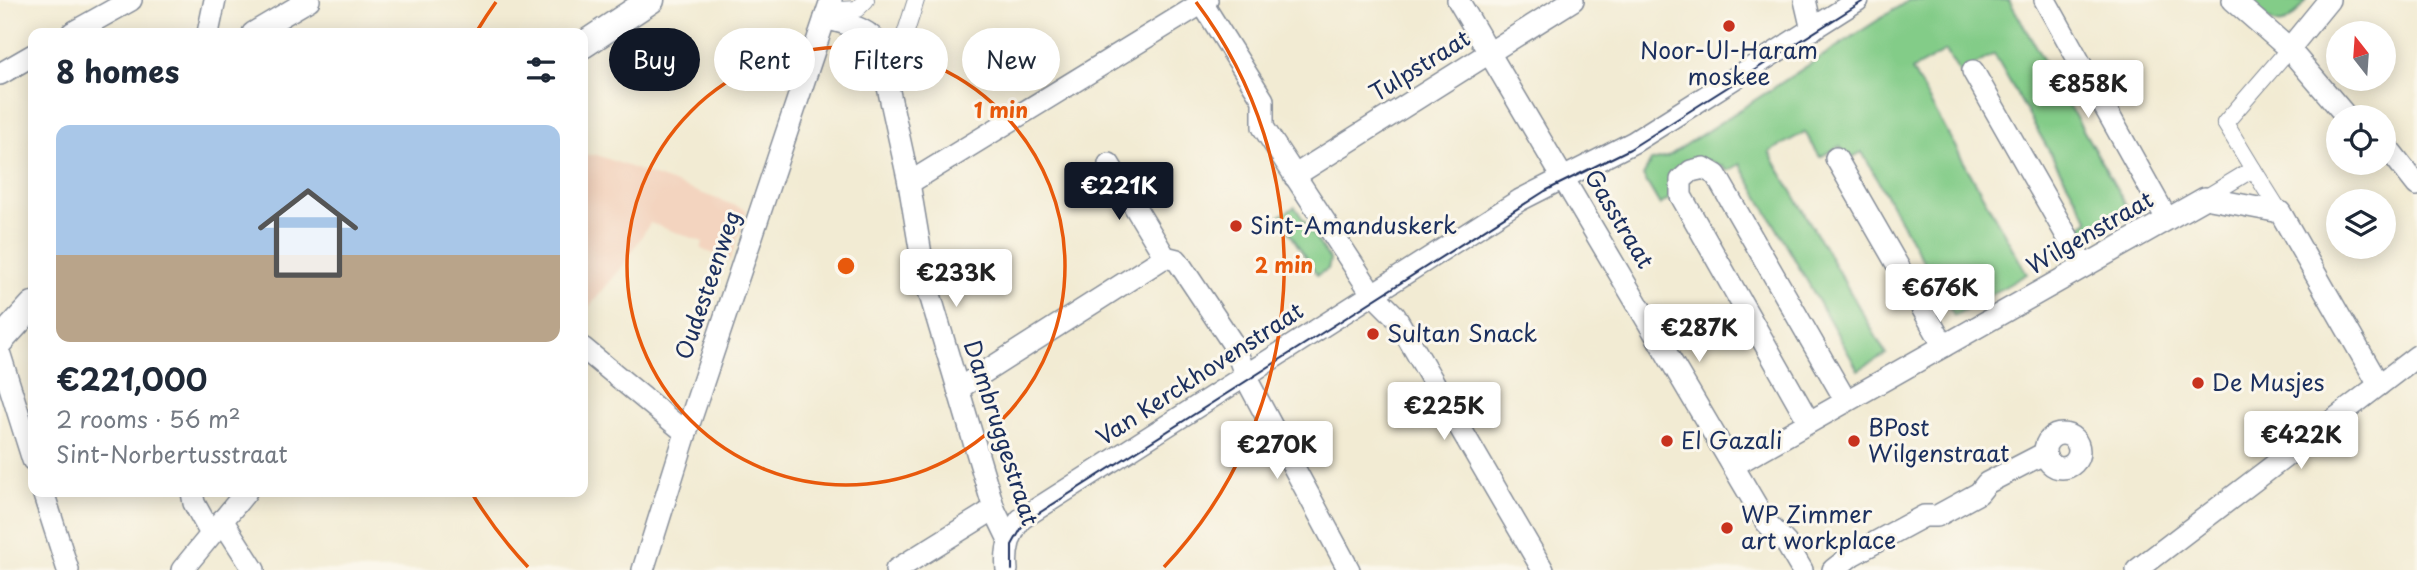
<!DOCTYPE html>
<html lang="en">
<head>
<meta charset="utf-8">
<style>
	:root { --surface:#fff; --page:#f2f2f3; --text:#1f2937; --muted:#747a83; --accent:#111827 }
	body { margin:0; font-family:"Playpen Sans",sans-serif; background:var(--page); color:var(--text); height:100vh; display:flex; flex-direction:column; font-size:26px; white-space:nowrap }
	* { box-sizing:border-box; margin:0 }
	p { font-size:23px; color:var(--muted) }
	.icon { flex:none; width:38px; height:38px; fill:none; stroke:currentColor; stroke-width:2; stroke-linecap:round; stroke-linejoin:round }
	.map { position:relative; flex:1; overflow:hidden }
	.drawer { position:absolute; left:28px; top:28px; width:560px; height:469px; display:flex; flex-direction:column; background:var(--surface); border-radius:14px; box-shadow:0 4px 18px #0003 }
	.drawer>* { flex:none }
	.banner { position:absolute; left:609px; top:28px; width:665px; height:63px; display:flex; gap:14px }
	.needle { width:46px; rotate:343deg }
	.buttons { position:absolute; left:2326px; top:21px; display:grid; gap:14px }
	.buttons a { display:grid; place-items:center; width:70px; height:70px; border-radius:50%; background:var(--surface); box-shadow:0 4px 18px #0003; font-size:35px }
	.price { position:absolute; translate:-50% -60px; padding:0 16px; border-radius:7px; background:#fff; color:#222; font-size:23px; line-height:46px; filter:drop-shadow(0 2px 4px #0008) }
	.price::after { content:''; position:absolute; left:50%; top:42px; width:21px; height:16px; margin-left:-10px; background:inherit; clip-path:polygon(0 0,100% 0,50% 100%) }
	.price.selected { background:var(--accent); color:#fff }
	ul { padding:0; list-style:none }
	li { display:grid; align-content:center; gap:14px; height:371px; padding:0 28px }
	li span { display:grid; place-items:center; height:217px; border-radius:14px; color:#555 }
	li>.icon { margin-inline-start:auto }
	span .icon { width:126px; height:126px; fill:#fffc; stroke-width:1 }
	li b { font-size:30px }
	h2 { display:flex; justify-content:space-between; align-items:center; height:84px; padding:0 28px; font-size:30px }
	.pill { padding:0 24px; border-radius:32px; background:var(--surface); box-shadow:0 4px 18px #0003; font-size:24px; line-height:63px }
	.pill.selected { background:var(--accent); color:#fff }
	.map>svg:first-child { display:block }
</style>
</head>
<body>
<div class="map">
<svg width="2417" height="570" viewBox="0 0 2417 570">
	<rect width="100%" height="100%" fill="#fbf7ec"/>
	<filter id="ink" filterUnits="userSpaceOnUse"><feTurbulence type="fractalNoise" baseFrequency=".0143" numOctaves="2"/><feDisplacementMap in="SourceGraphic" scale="14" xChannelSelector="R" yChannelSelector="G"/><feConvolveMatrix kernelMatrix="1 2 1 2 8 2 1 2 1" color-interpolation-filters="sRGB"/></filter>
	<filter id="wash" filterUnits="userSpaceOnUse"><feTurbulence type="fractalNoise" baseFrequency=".00686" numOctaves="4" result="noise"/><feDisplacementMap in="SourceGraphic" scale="28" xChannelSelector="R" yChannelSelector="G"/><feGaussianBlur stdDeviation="1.57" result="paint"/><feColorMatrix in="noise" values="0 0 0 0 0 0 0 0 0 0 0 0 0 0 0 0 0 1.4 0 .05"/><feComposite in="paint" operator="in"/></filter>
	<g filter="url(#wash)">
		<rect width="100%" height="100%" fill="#f2ebd3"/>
		<!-- built -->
		<path fill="#f3d4bf" d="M583,155H597L747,210L730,260L701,249L703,242L650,223L623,266L583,314Z"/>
		<!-- green -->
		<g fill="#83cc88" stroke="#4f7e73" stroke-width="2">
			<path d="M1909,0H2009L2131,214L2084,241L2077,229L2089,221L1994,54L1960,74L1946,51L1912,70L2027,274L1954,316L1862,152L1848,160L1840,146L1820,157L1805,132L1769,152L1886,354L1858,370L1740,164L1727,171L1722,166L1707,160L1672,181L1670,198L1660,205L1643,176L1651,161L1667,157Z"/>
			<path d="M2245,0H2307C2280,37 2276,25 2245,0Z"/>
			<path d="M1295,207L1330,260L1328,269L1317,275L1279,216Z"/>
		</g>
	</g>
	<g filter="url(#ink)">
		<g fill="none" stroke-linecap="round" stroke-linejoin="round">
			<!-- pedestrian casing -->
			<g stroke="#868d98" stroke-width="18">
				<g id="pedestrian">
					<path d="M825,18L839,10L857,9L866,0"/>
					<path d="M889,85L916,0"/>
					<path d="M2253,169L2280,212"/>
					<path d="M2205,198L2253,169L2225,123L2289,49"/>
				</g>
			</g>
			<!-- minor casing -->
			<g stroke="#868d98" stroke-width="24">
				<g id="minor">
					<path d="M1458,0L1766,522L1786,543L1802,570"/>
					<path d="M1805,0L1812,30"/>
					<path d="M2045,0L2167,219"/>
					<path d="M2233,0L2289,49L2347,117"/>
					<path d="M1202,3L1263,100V127L1371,292L1395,316L1543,570"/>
					<path d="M825,18C845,24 869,27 879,46L909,183L925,278L994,509L1009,540"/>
					<path d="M72,33L131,0"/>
					<path d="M208,33L215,0"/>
					<path d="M253,33L309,0"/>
					<path d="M2289,49L2329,0"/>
					<path d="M1973,71L2084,266"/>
					<path d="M0,74L33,55"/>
					<path d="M2384,143L2417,185"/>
					<path d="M1836,158L1944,346"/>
					<path d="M1109,164L1165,257L1177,260L1235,347L1247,380L1349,570"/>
					<path d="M1294,176L1573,0"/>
					<path d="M909,183L1207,0"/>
					<path d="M583,348L686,433"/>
					<path d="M0,355L33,460"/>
					<path d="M958,389L1165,257"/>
					<path d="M1809,422L1681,196V180L1691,171L1704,168L1716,175L1846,401"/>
					<circle cx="2062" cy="451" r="17"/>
					<path d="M1734,465L2205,198L2280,212L2379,385"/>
					<path d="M43,492L68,570"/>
					<path d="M192,492L194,503L211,534"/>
					<path d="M222,520L254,570"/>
					<path d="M182,570L246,492"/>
					<path d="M643,570L686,433L831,0"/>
					<path d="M896,570L994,509"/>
					<path d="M1007,570C1005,551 1009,534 1021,519L1520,200L1634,142L1858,0"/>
					<path d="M1833,570L1852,555L1924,516H1937L1979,493L1987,483L2045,453"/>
					<path d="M2137,570L2417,356"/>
				</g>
			</g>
			<!-- tertiary casing -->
			<g stroke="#868d98" stroke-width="29">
				<g id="tertiary">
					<path d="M583,45L651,0"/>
					<path d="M0,341L33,305"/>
				</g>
			</g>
			<!-- pedestrian -->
			<use href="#pedestrian" stroke="#fff" stroke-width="16"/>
			<!-- minor -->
			<use href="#minor" stroke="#fff" stroke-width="21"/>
			<!-- tertiary -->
			<use href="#tertiary" stroke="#fff" stroke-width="26"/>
			<!-- tram -->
			<path stroke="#1b2f5e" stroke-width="2" d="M1012,570V545L1025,522L1545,191L1630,149L1865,0"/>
		</g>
	</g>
	<!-- distance rings -->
	<g fill="none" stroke="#e8590c" stroke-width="3.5">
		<circle cx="846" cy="266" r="219"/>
		<path d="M528 567A438 438 0 0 1 473 495M477 31A438 438 0 0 1 496 2M1196 2A438 438 0 0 1 1164 567"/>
	</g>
	<!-- markers -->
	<g fill="#c8321e" stroke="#fbf7ec" stroke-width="2.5">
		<circle cx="1729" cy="26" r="7"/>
		<circle cx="1236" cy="226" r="7"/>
		<circle cx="1373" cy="334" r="7"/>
		<circle cx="2198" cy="383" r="7"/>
		<circle cx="1667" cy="441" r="7"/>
		<circle cx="1854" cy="441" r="7"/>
		<circle cx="1727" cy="528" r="7"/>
	</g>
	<g text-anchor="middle" stroke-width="6" stroke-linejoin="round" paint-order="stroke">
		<!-- poi labels -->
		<g font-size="23" fill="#1b2f5e" stroke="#fbf7ec" text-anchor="start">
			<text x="1729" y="59" text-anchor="middle">Noor-Ul-Haram<tspan x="1729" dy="26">moskee</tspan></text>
			<text x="1250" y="234">Sint-Amanduskerk</text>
			<text x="1387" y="342">Sultan Snack</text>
			<text x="2212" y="391">De Musjes</text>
			<text x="1868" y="436">BPost<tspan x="1868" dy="26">Wilgenstraat</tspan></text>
			<text x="1681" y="449">El Gazali</text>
			<text x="1741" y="523">WP Zimmer<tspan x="1741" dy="26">art workplace</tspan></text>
		</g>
		<!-- street labels -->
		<g font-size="23" fill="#1b2f5e" stroke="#fbf7ec">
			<text transform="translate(1420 66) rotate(-32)" y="8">Tulpstraat</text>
			<text transform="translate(1619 219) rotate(59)" y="8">Gasstraat</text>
			<text transform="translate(2090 233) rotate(-30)" y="8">Wilgenstraat</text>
			<text transform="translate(708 285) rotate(-71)" y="8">Oudesteenweg</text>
			<text transform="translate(1200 374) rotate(-33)" y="8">Van Kerckhovenstraat</text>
			<text transform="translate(1001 433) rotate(72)" y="8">Dambruggestraat</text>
		</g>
	</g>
	<circle cx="846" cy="266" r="10" fill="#e8590c" stroke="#fbf7ec" stroke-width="3.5"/>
	<g font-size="21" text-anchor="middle" font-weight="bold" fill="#e8590c" stroke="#fbf7ec" stroke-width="6" stroke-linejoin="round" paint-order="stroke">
		<text x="1001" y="118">1 min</text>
		<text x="1284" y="273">2 min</text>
	</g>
</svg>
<div class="buttons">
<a><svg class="needle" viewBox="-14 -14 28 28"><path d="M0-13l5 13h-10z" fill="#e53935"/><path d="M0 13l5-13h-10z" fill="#747a83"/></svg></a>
<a><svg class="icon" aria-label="locate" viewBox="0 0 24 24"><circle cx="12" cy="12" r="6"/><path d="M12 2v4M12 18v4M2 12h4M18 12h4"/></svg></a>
<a><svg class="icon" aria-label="layers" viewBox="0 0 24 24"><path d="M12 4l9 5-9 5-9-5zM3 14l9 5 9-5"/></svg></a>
</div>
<b class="price" style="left:2088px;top:120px">€858K</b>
<b class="price selected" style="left:1119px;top:222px">€221K</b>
<b class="price" style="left:956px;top:309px">€233K</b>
<b class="price" style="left:1940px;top:324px">€676K</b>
<b class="price" style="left:1699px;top:364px">€287K</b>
<b class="price" style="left:1444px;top:442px">€225K</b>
<b class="price" style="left:2301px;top:471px">€422K</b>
<b class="price" style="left:1277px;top:481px">€270K</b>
<div class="banner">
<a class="pill selected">Buy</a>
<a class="pill">Rent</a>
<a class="pill">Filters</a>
<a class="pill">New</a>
</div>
<section class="drawer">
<h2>8 homes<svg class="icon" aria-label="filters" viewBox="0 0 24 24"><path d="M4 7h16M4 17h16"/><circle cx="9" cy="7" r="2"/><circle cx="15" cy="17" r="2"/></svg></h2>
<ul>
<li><span style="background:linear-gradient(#a9c7e8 60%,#b9a48a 0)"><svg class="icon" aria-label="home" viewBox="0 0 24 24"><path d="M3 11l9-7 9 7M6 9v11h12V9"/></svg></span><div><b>€221,000</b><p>2 rooms · 56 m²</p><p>Sint-Norbertusstraat</p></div></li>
</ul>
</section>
</div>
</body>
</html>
